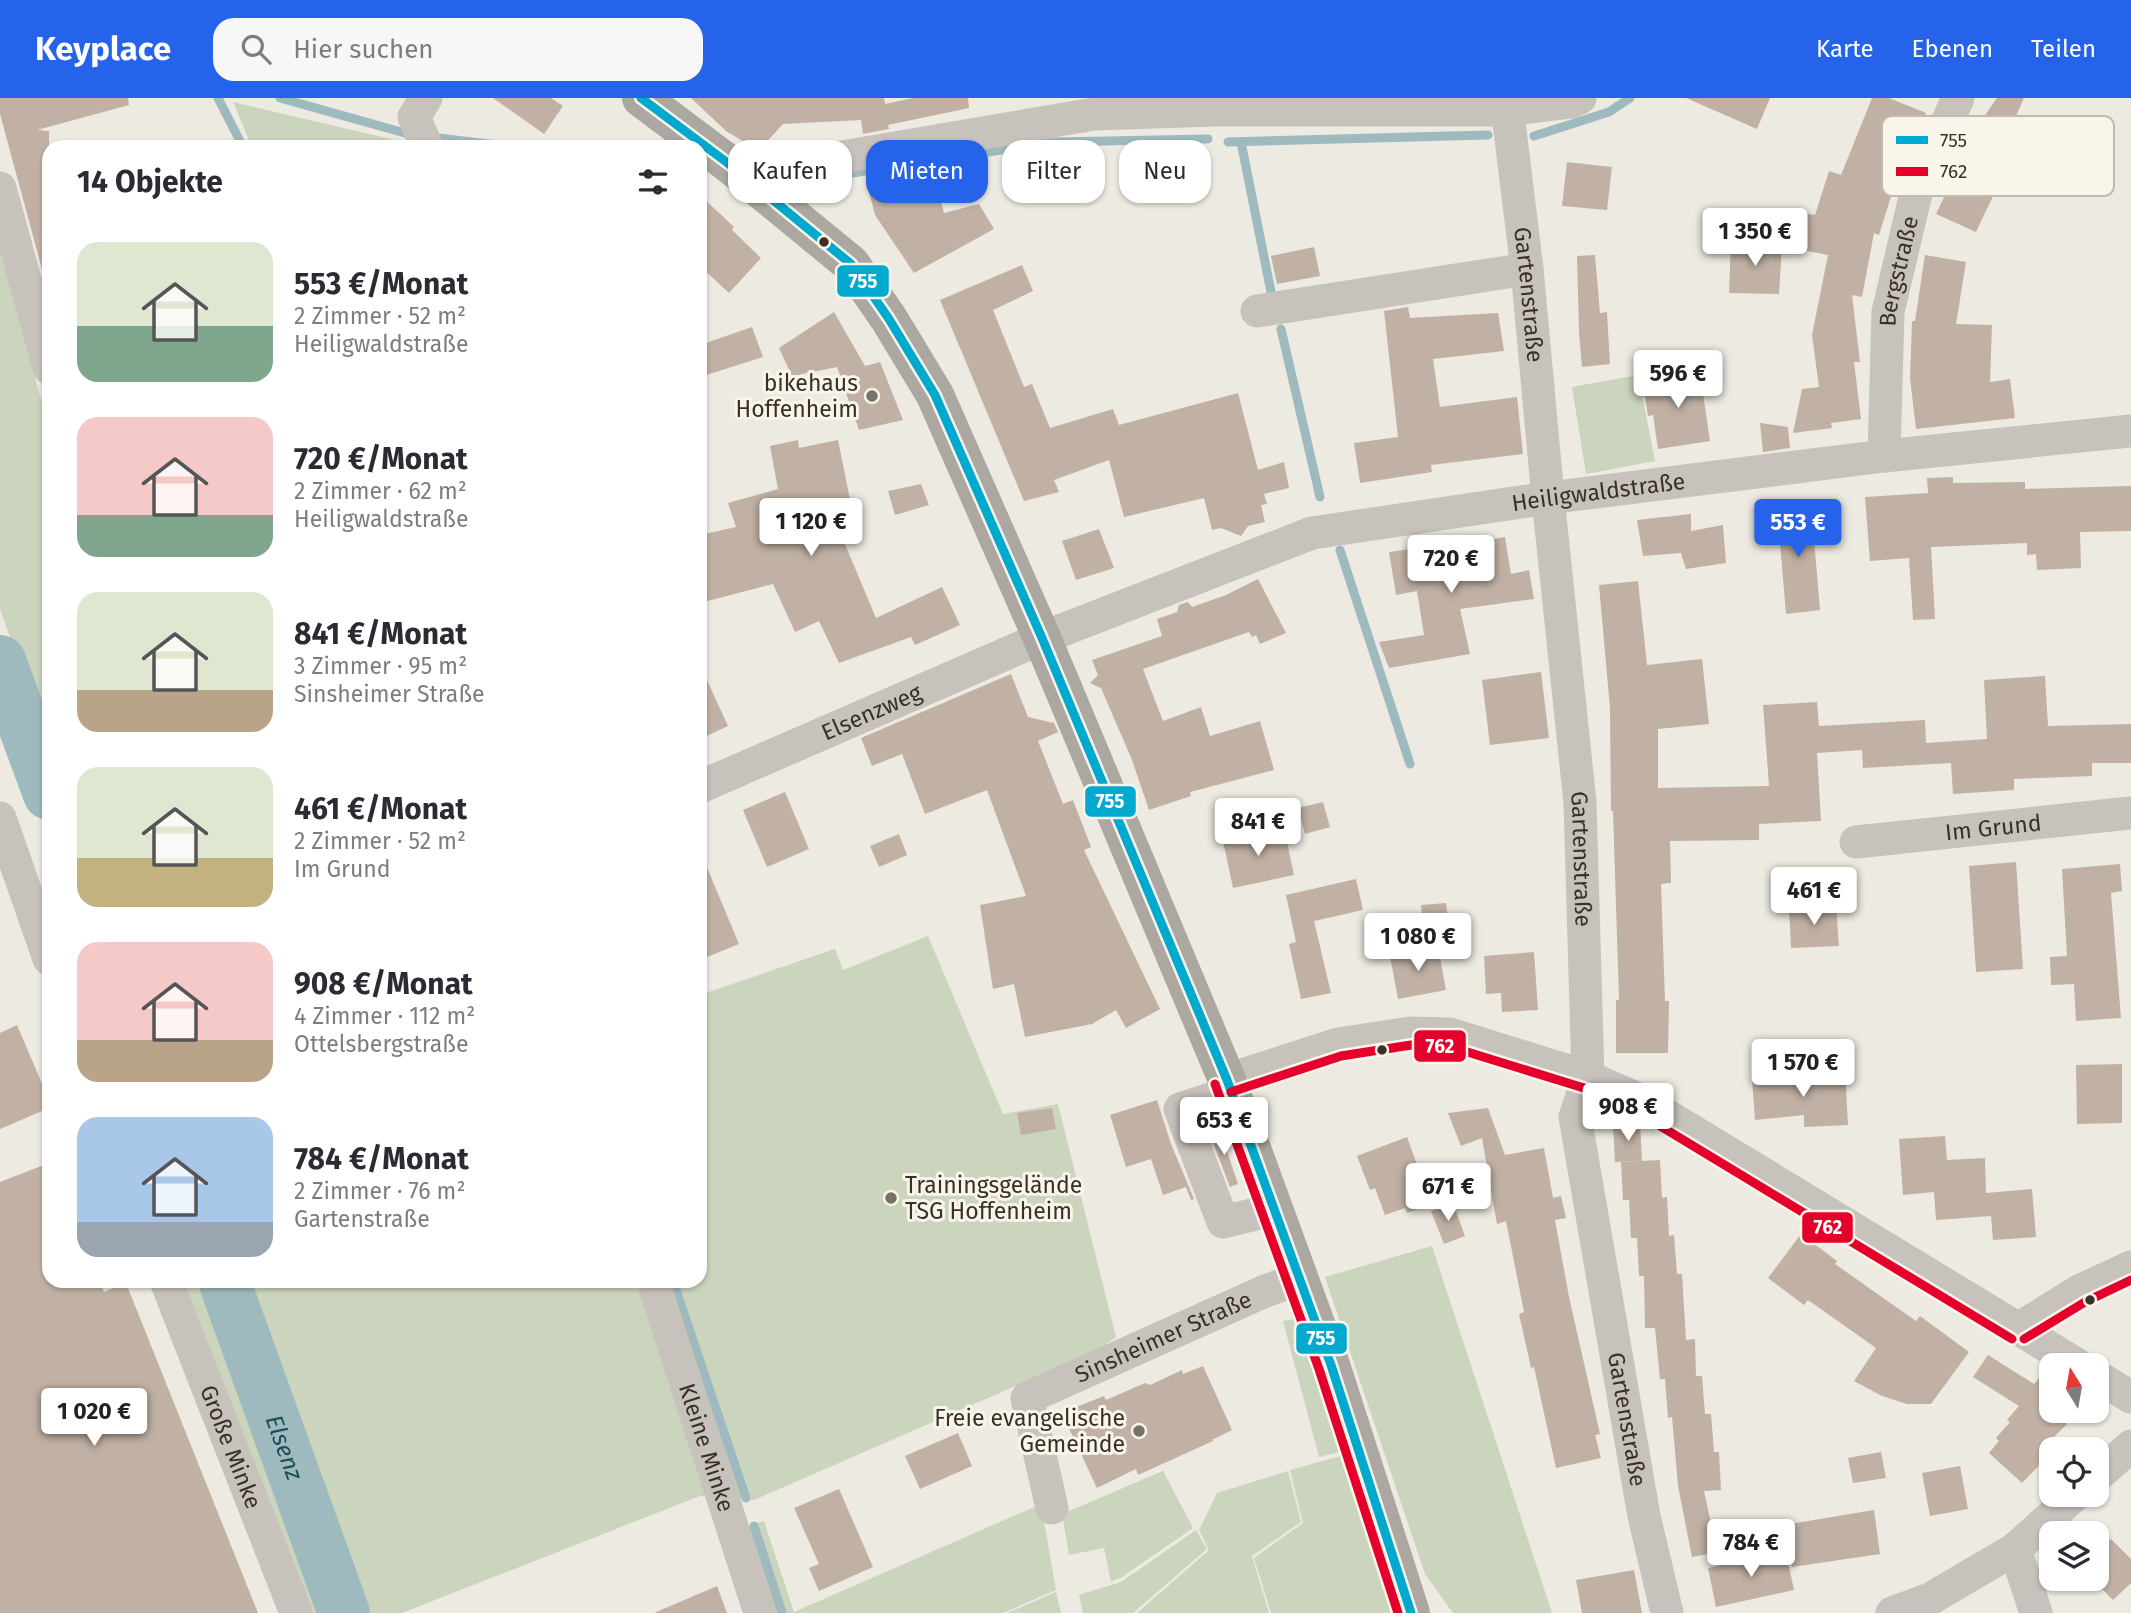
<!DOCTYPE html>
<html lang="de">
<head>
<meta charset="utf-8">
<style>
	:root { --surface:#fff; --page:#f7f7f7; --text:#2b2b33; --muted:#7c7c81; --accent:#2563eb }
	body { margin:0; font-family:"Fira Sans",sans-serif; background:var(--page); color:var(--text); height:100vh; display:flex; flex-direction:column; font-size:26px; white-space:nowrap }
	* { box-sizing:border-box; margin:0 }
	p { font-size:23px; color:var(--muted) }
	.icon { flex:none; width:38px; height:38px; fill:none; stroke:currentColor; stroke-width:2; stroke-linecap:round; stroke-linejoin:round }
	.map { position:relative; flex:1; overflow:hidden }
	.sheet { position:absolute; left:42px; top:42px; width:665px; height:1148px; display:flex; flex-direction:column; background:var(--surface); border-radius:21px; box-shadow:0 2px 5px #0004 }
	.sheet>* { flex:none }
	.guide { position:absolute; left:728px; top:42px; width:665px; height:63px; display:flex; gap:14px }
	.needle { width:46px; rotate:349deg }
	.tools { position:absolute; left:2039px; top:1255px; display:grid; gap:14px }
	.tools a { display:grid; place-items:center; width:70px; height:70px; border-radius:14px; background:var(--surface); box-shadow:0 2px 5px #0004; font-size:35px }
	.price { position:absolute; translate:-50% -60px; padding:0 16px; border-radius:7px; background:#fff; color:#222; font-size:23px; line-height:46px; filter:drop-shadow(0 2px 4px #0008) }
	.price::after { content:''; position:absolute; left:50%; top:42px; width:21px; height:16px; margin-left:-10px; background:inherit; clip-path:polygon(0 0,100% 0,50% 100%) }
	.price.active { background:var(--accent); color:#fff }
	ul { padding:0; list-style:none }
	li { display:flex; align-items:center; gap:21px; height:175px; padding:0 35px }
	li span { display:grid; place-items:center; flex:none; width:196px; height:140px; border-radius:21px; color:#555 }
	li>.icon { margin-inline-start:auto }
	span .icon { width:84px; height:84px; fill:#fffc; stroke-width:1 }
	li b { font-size:30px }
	h2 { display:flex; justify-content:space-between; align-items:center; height:84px; padding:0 35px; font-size:30px }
	.tag { padding:0 24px; border-radius:21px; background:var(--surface); box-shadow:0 2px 5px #0004; font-size:24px; line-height:63px }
	.tag.active { background:var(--accent); color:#fff }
	header { display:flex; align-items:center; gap:42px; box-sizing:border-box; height:98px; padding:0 35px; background:var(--accent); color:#fff }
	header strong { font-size:33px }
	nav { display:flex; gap:38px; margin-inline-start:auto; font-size:24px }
	.search { width:490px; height:63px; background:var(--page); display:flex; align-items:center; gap:18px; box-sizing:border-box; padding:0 24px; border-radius:21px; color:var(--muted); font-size:26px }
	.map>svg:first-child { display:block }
</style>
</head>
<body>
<header>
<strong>Keyplace</strong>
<div class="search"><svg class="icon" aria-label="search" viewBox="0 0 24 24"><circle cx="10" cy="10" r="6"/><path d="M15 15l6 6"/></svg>Hier suchen</div>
<nav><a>Karte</a><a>Ebenen</a><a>Teilen</a></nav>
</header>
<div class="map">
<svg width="2131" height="1515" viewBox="0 0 2131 1515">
	<rect width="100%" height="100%" fill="#edeae2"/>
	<!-- green -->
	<g fill="#cbd4bc">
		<path d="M233,4L412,46L414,49H252Z"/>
		<path d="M0,142L49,333V649L0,511Z"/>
		<path d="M1638,277L1655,363L1586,376L1572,289Z"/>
		<path d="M928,838L1003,1016L1058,1006L1116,1239L1096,1253L754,1402L700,1398L402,1515H286L149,1183H700V897L835,851L843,872Z"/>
		<path d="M1432,1148L1552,1515H1453L1425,1476L1325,1179Z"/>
		<path d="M1294,1221L1344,1353L1319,1359L1283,1223Z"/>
		<path d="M1344,1357L1391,1515H1271L1254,1460L1303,1425L1290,1372Z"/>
		<path d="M1163,1373L1193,1430L1122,1479L1111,1484L1104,1450L1069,1457L1062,1416Z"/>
		<path d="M1288,1373L1301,1424L1252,1458L1269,1515H1137L1209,1452L1199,1432L1217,1395Z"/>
		<path d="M1041,1406L1056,1492L1003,1515H771L743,1430L764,1423L794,1514Z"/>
		<path d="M1196,1432L1207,1451L1133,1515H1083L1079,1497L1121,1484Z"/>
		<path d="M1056,1494L1061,1515H1007Z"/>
	</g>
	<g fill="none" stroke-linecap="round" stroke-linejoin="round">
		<!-- stream -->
		<g stroke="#9ebabe" stroke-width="9">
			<path d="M218,0L243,49"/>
			<path d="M280,0L412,37"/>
			<path d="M1534,38L1609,14L1630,0"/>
			<path d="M430,39L515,49"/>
			<path d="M1228,44L1488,37"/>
			<path d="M1241,44L1272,199"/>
			<path d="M807,82L1054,44L1208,41"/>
			<path d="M1281,231L1320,399"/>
			<path d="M1340,452L1410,666"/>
			<path d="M673,1183L746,1400"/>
			<path d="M754,1428L782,1515"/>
		</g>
		<!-- river -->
		<g stroke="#9ebabe" stroke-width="52">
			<path d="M0,563L49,696"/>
			<path id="s1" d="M224,1183L344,1515"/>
		</g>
	</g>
	<!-- building -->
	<g fill="#c1b1a4">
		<path d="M0,0H128L129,7L37,32L49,33V175H43L0,16Z"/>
		<path d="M493,0H551L563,8L544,36Z"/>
		<path d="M691,0H884L885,6L913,0H968L969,10L888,27L889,31L863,36L861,22L783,26L762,49L758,46L754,50L726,33Z"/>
		<path d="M1686,0H1770L1757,31Z"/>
		<path d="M1872,0H1889L1926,15L1901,77L1898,76L1879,137L1874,135L1862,199L1852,197L1860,264H1854L1861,321L1831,325L1832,330L1793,335L1802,291L1819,289L1812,237L1828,157L1771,146L1781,111L1815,117L1829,73L1841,77Z"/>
		<path d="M1997,0H2024L1983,91L1994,96L1976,134L1936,116L1979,26Z"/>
		<path d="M1567,64L1612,69L1607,112L1562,108Z"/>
		<path d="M927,74L928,78L934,77L944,115L979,106L994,131L914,175L875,117L867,86L905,77L906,80Z"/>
		<path d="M700,97L734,129L732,132L761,160L729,195L700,168Z"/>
		<path d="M1731,143L1782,148L1779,196L1729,195Z"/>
		<path d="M1314,149L1320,178L1277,186L1271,158Z"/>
		<path d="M1595,157L1600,215L1607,214L1610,266L1582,269L1579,234L1577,158Z"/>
		<path d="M1925,157L1966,164L1956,226L1992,227L1990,284L2010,281L2015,320L1916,331L1910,280L1912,223H1915Z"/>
		<path d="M1022,167L1033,193L993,212L1024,289L1032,286L1050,330L1113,311L1119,327L1238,295L1258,372L1284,364L1289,390L1264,396L1267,406L1261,407L1265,424L1248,428L1241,438L1221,430L1212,432L1204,400L1124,419L1109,362L1054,382L1059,394L1024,403L940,202Z"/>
		<path d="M1408,209L1410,220L1498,215L1504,253L1433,261L1440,309L1517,299L1523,356L1431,367L1432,374L1360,385L1354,345L1398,339L1384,213Z"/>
		<path d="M834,214L865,268L880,264L903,322L859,332L837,269L792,278L779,250Z"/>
		<path d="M752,229L763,259L700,279V247Z"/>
		<path d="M1700,275L1710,343L1658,351L1653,317L1648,318L1643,284Z"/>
		<path d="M1760,325L1788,329L1790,350L1763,354Z"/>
		<path d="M798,342L799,350L838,342L853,416L834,420L876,520L942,489L960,527L915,547L911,539L839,565L819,523L795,534L773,486L700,505V437L736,429L728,405L778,391L770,348Z"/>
		<path d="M1953,379V385L2025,384V391L2131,388V433L2080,434L2081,470L2037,472L2036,456L2027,457V445L1931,449L1935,521L1913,522L1909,460L1870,463L1865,399L1928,395L1927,380Z"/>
		<path d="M921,386L929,407L895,417L888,393Z"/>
		<path d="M1811,406L1820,512L1786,516L1777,409Z"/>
		<path d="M1691,416V433L1723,427L1726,465L1686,471L1681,455L1643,458L1637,422Z"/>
		<path d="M1099,431L1114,470L1076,482L1062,443Z"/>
		<path d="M1505,439L1511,476L1529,472L1534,501L1460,511L1470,556L1389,570L1379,544L1424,537L1417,493L1396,497L1389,454L1432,448L1433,452Z"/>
		<path d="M1258,481L1286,535L1260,546L1256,537L1252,539L1249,534L1143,571L1163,623L1201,609L1210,638L1260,623L1274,672L1190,694L1191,698L1149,712L1132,662L1101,590L1090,585L1098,577L1092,562L1162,538L1157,521L1177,514L1179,507L1188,504L1192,509L1226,497Z"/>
		<path d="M1638,483L1647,567L1702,561L1709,626L1658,631V690L1769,688L1763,607L1817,604L1819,628L1925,622L1926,645L1987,641L1984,582L2045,578L2048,628L2131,626V665H2092V678L2014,681V692L1953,696L1951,665L1863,670L1862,652L1817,655L1821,723L1759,726V742L1670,743L1671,785L1661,786L1665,903H1669L1668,955H1616V902H1619L1613,713H1611L1610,610L1599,487Z"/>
		<path d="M700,567L728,628L700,641Z"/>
		<path d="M1541,574L1549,640L1490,647L1482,582Z"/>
		<path d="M1011,576L1028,619L1054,625L1058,634L1038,643L1063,706L1073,702L1091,749L1084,752L1160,911L1126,930L1116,912L1092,926L1025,939L1014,886L993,891L980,807L1026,798L987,692L925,716L902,656L872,668L861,640Z"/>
		<path d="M785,694L809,751L767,769L743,712Z"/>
		<path d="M1323,704L1330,729L1305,736L1298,710Z"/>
		<path d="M1284,730L1294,777L1233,790L1223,743Z"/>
		<path d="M899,736L907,757L879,769L870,748Z"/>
		<path d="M700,753L739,846L700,862Z"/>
		<path d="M2016,764L2023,871L1976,874L1969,768Z"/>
		<path d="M2120,766L2122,793L2111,795L2121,920L2076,923L2074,886L2051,887L2050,859L2067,858L2062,771Z"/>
		<path d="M1356,781L1363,812L1314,823L1331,895L1301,901L1289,846L1296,844L1286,797Z"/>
		<path d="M1446,805L1449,830L1424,833L1421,807Z"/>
		<path d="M1836,807L1839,848L1791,850L1789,810Z"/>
		<path d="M1438,849L1446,892L1398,901L1390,858Z"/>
		<path d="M1534,854L1538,912L1502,914L1501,895L1486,896L1484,858Z"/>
		<path d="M17,927L49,1002V1010L0,1031V935Z"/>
		<path d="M2122,966V1025L2077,1026L2076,967Z"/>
		<path d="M1845,974L1848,1027L1804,1029V1017L1755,1022L1752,981Z"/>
		<path d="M1157,1002L1171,1046L1194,1101L1191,1102L1186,1089L1163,1097L1151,1061L1126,1069L1110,1017Z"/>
		<path d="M1052,1010L1056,1031L1021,1037L1017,1015Z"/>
		<path d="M1488,1010L1505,1057L1544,1050L1553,1100L1561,1098L1566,1120L1555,1122L1569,1199L1600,1336L1595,1337L1601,1360L1556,1370L1534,1269L1531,1270L1519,1216L1524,1214L1506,1123L1497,1126L1482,1040L1461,1048L1448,1015Z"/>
		<path d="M1640,1026L1642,1063L1615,1064L1613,1028Z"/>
		<path d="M1219,1030L1238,1086L1230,1089L1209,1034Z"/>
		<path d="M1945,1038L1947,1062L1985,1060L1986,1095L2032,1091L2036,1139L1993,1142L1991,1118L1936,1122L1934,1094L1903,1097L1899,1041Z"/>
		<path d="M1407,1039L1431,1106L1407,1115L1405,1110L1385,1117L1375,1090L1370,1092L1357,1058Z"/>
		<path d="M1660,1062L1662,1100L1667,1099L1669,1138L1674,1137L1677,1176H1682L1686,1242L1695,1241L1696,1278H1702L1705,1316H1711L1714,1354H1719L1721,1392L1704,1393L1717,1454L1692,1459L1678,1388L1672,1319L1668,1320L1665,1281H1660L1655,1230H1645L1644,1178H1639L1637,1140H1631L1629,1102H1623L1621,1064Z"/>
		<path d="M49,1065V1183H100L104,1194L126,1185L258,1515H0V1084Z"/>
		<path d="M1453,1105L1465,1138L1444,1146L1431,1113Z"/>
		<path d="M1801,1136L1837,1163L1835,1166L1916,1223L1920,1218L1969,1254L1931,1306H1907L1882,1298L1854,1283L1876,1250L1808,1202L1804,1207L1768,1180Z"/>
		<path d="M1988,1257L2034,1286L2047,1271L2051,1273V1312L2067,1326L2051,1342V1355L2022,1385L1989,1355L1999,1343L1996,1340L2010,1324L2007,1322L2019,1308L1973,1279Z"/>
		<path d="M1203,1268L1232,1332L1212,1342L1213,1343L1138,1377L1136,1371L1097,1390L1066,1324L1071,1311L1104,1298L1106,1302L1145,1285L1150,1287L1182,1272L1183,1276Z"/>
		<path d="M958,1335L972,1368L920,1391L905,1358Z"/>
		<path d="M1881,1354L1886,1380L1853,1385L1848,1360Z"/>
		<path d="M1960,1368L1968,1411L1930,1418L1922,1375Z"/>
		<path d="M839,1391L873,1469L819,1493L809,1470L819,1466L794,1410Z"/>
		<path d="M1874,1412L1880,1456L1792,1469L1784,1427Z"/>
		<path d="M2111,1441L2131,1461V1485L2113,1502L2096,1485V1455Z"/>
		<path d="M1786,1454L1794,1492L1716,1509L1708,1470Z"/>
		<path d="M1634,1472L1642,1515H1582L1576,1482Z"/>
		<path d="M717,1488L727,1515H654Z"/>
	</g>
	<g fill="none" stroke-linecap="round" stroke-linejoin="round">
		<!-- minor -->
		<g stroke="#c7c2bb" stroke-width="33">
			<path d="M426,0L414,19L427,49"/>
			<path id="s2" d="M1506,0L1527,171L1548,400L1580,705L1588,979L1575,1019L1644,1418L1667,1515"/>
			<path d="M749,82L766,72L1094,16L1214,12H1507L1571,4L1580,0"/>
			<path d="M0,90L49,270"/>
			<path d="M1257,213L1527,171"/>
			<path id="s3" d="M1884,358L1888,214L1917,91L1958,0"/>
			<path id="s4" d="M700,689L1042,540L1312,435L1548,400L1884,358L2131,333"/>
			<path d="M0,720L49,861"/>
			<path id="s5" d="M1856,744L2131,715"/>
			<path d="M1227,982L1338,946L1410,935L1450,936L1588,979L1643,1003L2078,1267"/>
			<path d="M1232,994L1180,1011L1223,1124L1276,1111"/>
			<path id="s6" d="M166,1183L296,1515"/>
			<path id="s7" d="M653,1183L760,1515"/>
			<path d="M2018,1231L2079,1193L2131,1169"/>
			<path d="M2096,1278L2131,1299"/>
			<path d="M2096,1379L2131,1348"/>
			<path id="s8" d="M1052,1410L1027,1300L1263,1194L1301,1180"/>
			<path d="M2015,1451L2036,1515"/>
			<path d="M1892,1515L1930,1501L2015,1451L2076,1396"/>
		</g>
		<!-- major -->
		<path stroke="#aca7a0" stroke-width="38" d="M641,0L729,66L851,166L889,221L935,297L1042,540L1227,982L1331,1267L1411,1515"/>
		<!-- bus-1 casing -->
		<g stroke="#faf5ea" stroke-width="14">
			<path id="bus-1" d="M641,0L729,66L851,166L889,221L935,297L1042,540L1227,982L1331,1267L1411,1515"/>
		</g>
		<!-- bus-2 casing -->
		<g stroke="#faf5ea" stroke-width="14">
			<g id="bus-2">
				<path d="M1215,986L1319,1271L1398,1515"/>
				<path d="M1231,994L1341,958L1411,947L1448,948L1584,990L1637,1014L2012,1241"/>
				<path d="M2024,1241L2085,1204L2131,1182"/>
			</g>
		</g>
		<!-- bus-1 -->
		<use href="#bus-1" stroke="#00a9ce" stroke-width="9"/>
		<!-- bus-2 -->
		<use href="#bus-2" stroke="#e4002b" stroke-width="9"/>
	</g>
	<!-- markers -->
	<g fill="#383029" stroke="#faf5ea" stroke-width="2.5">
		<circle cx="824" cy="144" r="6"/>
		<circle cx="1382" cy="952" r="6"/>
		<circle cx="2090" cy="1202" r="6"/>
	</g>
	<g fill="#77716a" stroke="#faf5ea" stroke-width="2.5">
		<circle cx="872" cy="298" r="7"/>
		<circle cx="891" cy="1100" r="7"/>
		<circle cx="1139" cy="1333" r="7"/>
	</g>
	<g text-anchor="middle" stroke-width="6" stroke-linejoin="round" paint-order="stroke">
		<!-- street labels -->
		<g font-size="23" fill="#383029" stroke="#faf5ea">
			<text dy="8" stroke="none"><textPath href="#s3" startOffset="186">Bergstraße</textPath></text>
			<text dy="8" stroke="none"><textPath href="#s2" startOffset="198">Gartenstraße</textPath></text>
			<text dy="8" stroke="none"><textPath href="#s4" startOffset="952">Heiligwaldstraße</textPath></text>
			<text dy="8" stroke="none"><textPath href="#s4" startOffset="187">Elsenzweg</textPath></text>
			<text dy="8" stroke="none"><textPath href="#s5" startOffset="138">Im Grund</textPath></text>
			<text dy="8" stroke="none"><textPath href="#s2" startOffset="765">Gartenstraße</textPath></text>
			<text dy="8" stroke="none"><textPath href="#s8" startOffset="262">Sinsheimer Straße</textPath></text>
			<text dy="8" stroke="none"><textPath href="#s2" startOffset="1332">Gartenstraße</textPath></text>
			<text dy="8" stroke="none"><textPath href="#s6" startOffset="178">Große Minke</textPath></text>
			<text dy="8" stroke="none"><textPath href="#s7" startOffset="175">Kleine Minke</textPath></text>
		</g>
		<!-- poi labels -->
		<g font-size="23" fill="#383029" stroke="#faf5ea" text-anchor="end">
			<text x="858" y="293">bikehaus<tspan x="858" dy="26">Hoffenheim</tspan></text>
			<text x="905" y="1095" text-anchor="start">Trainingsgelände<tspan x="905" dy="26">TSG Hoffenheim</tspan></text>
			<text x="1125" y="1328">Freie evangelische<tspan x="1125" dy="26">Gemeinde</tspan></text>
		</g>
		<!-- water labels -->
		<g font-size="24" font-style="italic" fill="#1e4c59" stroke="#faf5ea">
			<text dy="8" stroke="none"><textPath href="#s1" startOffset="177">Elsenz</textPath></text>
		</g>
	</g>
	<!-- legend -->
	<rect x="1882" y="18" width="232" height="80" rx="10" fill="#faf5ea" stroke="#c0bab0" stroke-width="2"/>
	<rect x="1896" y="38" width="32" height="8" fill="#00a9ce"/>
	<rect x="1896" y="69" width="32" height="9" fill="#e4002b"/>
	<g font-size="19" fill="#383029">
		<text x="1940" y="49">755</text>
		<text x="1940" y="80">762</text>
	</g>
	<g stroke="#faf5ea" stroke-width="2.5">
		<rect x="836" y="166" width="54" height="34" rx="7" fill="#00a9ce"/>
		<rect x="1084" y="687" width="53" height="33" rx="7" fill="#00a9ce"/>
		<rect x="1413" y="931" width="54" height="34" rx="7" fill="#e4002b"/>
		<rect x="1801" y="1113" width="53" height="33" rx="7" fill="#e4002b"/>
		<rect x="1295" y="1224" width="53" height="33" rx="7" fill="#00a9ce"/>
	</g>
	<g font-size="19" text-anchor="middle" font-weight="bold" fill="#fff">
		<text x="863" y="190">755</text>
		<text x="1110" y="710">755</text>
		<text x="1440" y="955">762</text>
		<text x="1828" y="1136">762</text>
		<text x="1321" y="1247">755</text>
	</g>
</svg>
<div class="tools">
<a><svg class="needle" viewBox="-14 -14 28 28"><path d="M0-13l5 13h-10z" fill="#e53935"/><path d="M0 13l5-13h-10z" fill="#7c7c81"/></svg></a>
<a><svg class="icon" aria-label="locate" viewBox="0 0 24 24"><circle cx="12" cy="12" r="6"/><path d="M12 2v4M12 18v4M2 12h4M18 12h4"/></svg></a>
<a><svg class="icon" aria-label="layers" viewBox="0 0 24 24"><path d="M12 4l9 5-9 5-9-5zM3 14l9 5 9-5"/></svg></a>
</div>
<b class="price" style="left:1755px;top:170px">1 350 €</b>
<b class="price" style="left:1678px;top:312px">596 €</b>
<b class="price" style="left:811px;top:460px">1 120 €</b>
<b class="price active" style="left:1798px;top:461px">553 €</b>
<b class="price" style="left:1451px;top:497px">720 €</b>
<b class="price" style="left:1258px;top:760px">841 €</b>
<b class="price" style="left:1814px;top:829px">461 €</b>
<b class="price" style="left:1418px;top:875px">1 080 €</b>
<b class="price" style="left:1803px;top:1001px">1 570 €</b>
<b class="price" style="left:1628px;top:1045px">908 €</b>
<b class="price" style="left:1224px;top:1059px">653 €</b>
<b class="price" style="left:1448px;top:1125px">671 €</b>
<b class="price" style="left:94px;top:1350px">1 020 €</b>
<b class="price" style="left:1751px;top:1481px">784 €</b>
<div class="guide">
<a class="tag">Kaufen</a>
<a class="tag active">Mieten</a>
<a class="tag">Filter</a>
<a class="tag">Neu</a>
</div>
<section class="sheet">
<h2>14 Objekte<svg class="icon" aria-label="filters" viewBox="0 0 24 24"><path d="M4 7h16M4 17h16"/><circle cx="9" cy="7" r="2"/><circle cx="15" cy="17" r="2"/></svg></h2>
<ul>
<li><span style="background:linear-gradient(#dfe7d0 60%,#7fa58c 0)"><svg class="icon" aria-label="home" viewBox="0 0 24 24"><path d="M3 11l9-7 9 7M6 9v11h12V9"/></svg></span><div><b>553 €/Monat</b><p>2 Zimmer · 52 m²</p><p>Heiligwaldstraße</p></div></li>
<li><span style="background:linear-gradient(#f6c9c9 70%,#7fa58c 0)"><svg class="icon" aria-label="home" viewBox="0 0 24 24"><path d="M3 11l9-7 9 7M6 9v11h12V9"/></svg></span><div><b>720 €/Monat</b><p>2 Zimmer · 62 m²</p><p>Heiligwaldstraße</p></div></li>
<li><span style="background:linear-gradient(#dfe7d0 70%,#b9a48a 0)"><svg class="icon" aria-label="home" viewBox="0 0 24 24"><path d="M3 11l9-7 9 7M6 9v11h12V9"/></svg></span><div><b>841 €/Monat</b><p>3 Zimmer · 95 m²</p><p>Sinsheimer Straße</p></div></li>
<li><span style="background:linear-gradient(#dfe7d0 65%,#c2b280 0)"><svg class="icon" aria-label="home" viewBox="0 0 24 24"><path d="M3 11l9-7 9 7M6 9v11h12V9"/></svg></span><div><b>461 €/Monat</b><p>2 Zimmer · 52 m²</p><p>Im Grund</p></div></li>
<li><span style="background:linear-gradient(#f6c9c9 70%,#b9a48a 0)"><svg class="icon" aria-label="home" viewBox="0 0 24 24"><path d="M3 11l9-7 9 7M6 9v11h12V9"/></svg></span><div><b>908 €/Monat</b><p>4 Zimmer · 112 m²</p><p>Ottelsbergstraße</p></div></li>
<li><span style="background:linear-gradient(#a9c7e8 75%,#9aa5b1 0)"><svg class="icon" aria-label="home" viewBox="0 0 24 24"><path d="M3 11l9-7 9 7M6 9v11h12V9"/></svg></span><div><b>784 €/Monat</b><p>2 Zimmer · 76 m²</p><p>Gartenstraße</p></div></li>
</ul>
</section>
</div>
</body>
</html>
